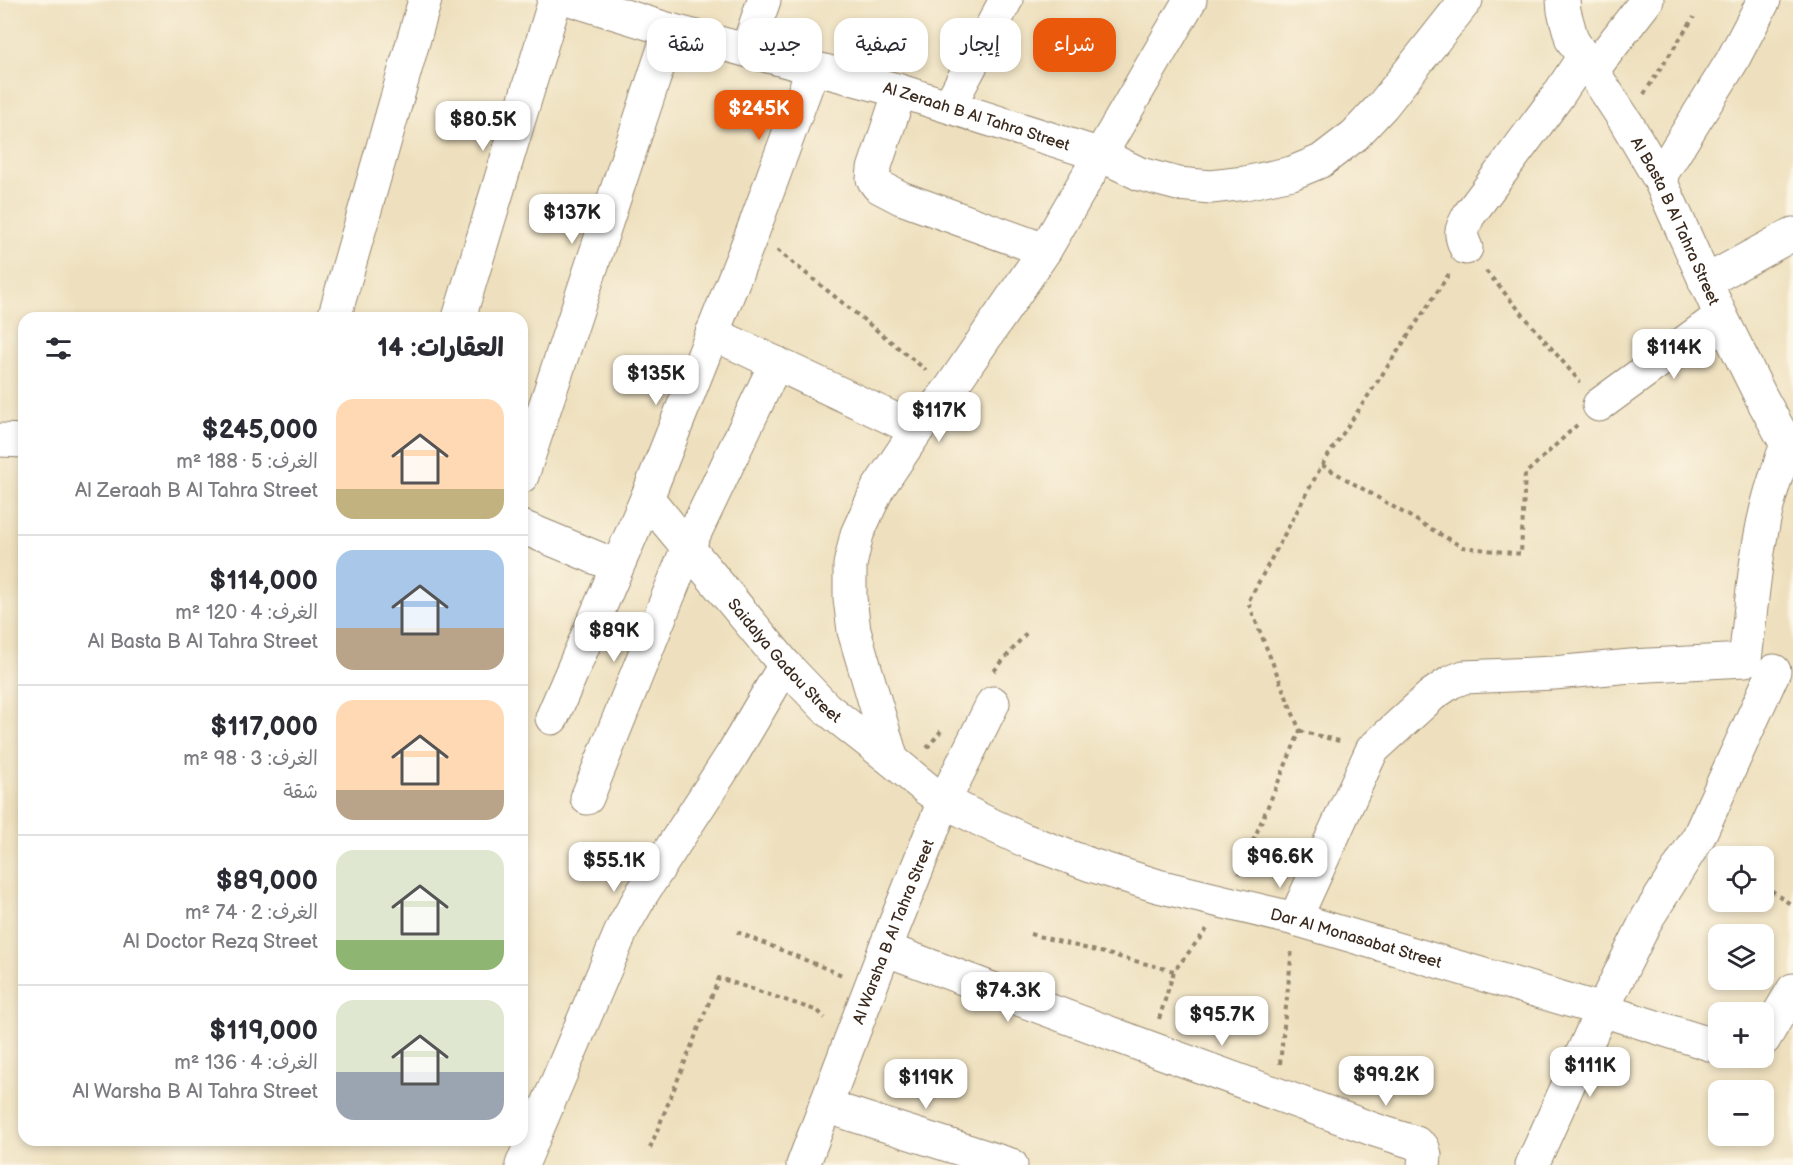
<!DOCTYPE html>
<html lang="ar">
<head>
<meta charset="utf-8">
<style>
	:root { --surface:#fff; --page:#f2f2f3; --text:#2b2b33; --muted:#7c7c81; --line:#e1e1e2; --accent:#ea580c }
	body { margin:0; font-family:"Balsamiq Sans","Playpen Sans Arabic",sans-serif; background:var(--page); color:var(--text); direction:rtl; height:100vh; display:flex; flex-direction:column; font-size:22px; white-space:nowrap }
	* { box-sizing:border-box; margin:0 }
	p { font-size:20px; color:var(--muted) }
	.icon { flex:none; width:33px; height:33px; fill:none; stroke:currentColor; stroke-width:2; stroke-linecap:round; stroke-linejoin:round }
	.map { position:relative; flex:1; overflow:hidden; direction:ltr }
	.details { position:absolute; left:18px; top:312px; width:510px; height:834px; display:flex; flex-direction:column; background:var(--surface); border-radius:18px; box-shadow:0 3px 9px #0003; direction:rtl }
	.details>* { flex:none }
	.guide { position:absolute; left:546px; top:18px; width:570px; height:54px; direction:rtl; display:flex; gap:12px }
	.buttons { position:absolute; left:1708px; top:846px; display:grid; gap:12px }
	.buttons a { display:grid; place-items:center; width:66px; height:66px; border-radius:12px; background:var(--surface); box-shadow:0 3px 9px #0003; font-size:30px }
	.price { position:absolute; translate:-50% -51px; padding:0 14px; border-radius:12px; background:#fff; color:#222; font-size:20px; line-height:39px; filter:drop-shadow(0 2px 3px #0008) }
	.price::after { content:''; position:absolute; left:50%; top:36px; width:18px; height:14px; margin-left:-9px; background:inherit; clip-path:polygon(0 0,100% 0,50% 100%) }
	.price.active { background:var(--accent); color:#fff }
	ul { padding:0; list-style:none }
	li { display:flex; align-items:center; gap:18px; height:150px; padding:0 24px }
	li+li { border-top:2px solid var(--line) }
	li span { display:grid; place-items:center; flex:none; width:168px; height:120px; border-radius:18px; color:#555 }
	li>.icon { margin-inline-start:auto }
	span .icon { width:72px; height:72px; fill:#fffc; stroke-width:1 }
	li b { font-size:26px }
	h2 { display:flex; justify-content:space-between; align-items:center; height:72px; padding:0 24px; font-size:26px }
	.pill { padding:0 21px; border-radius:18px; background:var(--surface); box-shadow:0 3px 9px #0003; font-size:21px; line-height:54px }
	.pill.active { background:var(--accent); color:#fff }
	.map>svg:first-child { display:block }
</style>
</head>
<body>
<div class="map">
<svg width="1793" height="1165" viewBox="0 0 1793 1165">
	<rect width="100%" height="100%" fill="#fcf5e5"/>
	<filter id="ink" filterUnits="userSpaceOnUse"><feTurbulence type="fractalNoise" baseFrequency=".0167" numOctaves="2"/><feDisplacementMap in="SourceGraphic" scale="12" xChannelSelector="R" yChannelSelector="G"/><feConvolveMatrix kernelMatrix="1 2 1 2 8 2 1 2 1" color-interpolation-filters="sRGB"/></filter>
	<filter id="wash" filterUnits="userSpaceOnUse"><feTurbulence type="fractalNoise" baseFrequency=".008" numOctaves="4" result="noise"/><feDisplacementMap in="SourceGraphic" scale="24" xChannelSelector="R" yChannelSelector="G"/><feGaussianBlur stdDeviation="1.35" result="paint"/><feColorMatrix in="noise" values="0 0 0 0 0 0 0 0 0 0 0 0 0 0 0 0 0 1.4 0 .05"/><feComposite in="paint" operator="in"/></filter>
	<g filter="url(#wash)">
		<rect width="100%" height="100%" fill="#eee0be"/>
	</g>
	<g filter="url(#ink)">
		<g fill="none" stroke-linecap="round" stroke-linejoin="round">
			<!-- street casing -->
			<g stroke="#94856e" stroke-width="35">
				<g id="street">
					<path id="s1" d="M573,0L670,30L900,91L1101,155L1140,174L1178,184L1211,187L1245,183L1292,173L1321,161L1355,135L1383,105L1466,0"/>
					<path id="s2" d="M1563,0L1564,11L1572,40L1626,122L1659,178L1721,316L1761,397L1787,445L1793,450"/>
					<path d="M747,50L764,0"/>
					<path d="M1592,71L1647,0"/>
					<path d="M900,91L874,169L873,179L878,186L901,198L1045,250"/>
					<path d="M949,106L1006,0"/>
					<path d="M1659,178L1732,61L1764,0"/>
					<path d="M1466,248C1459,232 1461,230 1469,215L1557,97L1583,58"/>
					<path d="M1705,282L1793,234"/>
					<path d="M334,318L425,0"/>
					<path d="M459,318L555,0"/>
					<path d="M712,333L917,430"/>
					<path d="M1599,405L1721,316"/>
					<path d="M0,440L24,441"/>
					<path d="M522,476L670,30"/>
					<path id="s3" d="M647,498L785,665L826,708L892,760L927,789L944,801L981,820L1024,840L1091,865L1158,886L1295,919L1602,1010L1719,1047"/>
					<path d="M522,527L616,566"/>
					<path d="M552,718L647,498L753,231L813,68"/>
					<path d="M892,760L854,631L850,598V565L857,534L877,490L917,430L950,389L1045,250L1190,0"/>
					<path d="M587,798L688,547L776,363"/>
					<path d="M1295,919L1372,750L1432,695L1451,682L1464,677L1554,673L1631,666L1745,660C1753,596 1756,529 1779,468C1782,457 1785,447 1793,439"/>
					<path d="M885,949L1150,1048L1375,1130L1416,1143L1423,1148L1425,1155L1424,1165"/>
					<path d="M1764,1039L1793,990"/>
					<path d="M825,1106L1011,1165"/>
					<path d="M522,1165L623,927L643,892L732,755L785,665"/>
					<path id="s4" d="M803,1165L885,949L944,801L993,703"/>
					<path d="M1532,1165L1602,1010L1648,917L1699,836L1774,671"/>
				</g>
			</g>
			<!-- path -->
			<g stroke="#94856e" stroke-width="4" stroke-dasharray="4.5 4.5" stroke-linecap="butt">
				<path d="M1644,94L1694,17"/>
				<path d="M777,250L926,370"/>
				<path d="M1486,271L1580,382"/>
				<path d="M1322,465L1462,547L1521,554L1525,474L1577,425"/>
				<path d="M994,671L1028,631"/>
				<path d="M1300,731L1343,742"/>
				<path d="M927,748L941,731"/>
				<path d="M1239,874L1300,731L1248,602L1322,465L1449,274"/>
				<path d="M1764,885L1793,906"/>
				<path d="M737,932L842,975"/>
				<path d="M1030,934L1174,971"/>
				<path d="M1159,1019L1174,971L1207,929"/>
				<path d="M1280,1064L1292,949"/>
				<path d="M650,1148L719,978L818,1011L825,1018"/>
			</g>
			<!-- street -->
			<use href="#street" stroke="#fff" stroke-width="33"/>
		</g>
	</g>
	<g text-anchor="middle" stroke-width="5" stroke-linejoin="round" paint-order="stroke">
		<!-- street labels -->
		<g font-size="16" fill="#3b2a1e" stroke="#fcf5e5">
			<text dy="6" stroke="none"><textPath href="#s1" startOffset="420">Al Zeraah B Al Tahra Street</textPath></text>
			<text dy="6" stroke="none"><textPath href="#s2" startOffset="250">Al Basta B Al Tahra Street</textPath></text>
			<text dy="6" stroke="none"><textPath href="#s3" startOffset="213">Saidalya Gadou Street</textPath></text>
			<text dy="6" stroke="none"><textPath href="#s4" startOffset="250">Al Warsha B Al Tahra Street</textPath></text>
			<text dy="6" stroke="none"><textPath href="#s3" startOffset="862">Dar Al Monasabat Street</textPath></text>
		</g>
	</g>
</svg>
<div class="buttons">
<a><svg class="icon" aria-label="locate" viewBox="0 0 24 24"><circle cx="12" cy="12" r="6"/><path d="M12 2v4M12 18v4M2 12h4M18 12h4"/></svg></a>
<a><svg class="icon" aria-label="layers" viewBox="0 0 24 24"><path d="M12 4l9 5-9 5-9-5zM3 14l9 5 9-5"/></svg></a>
<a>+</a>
<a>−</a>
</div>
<b class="price active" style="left:759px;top:141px">$245K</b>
<b class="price" style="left:483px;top:152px">$80.5K</b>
<b class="price" style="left:572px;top:245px">$137K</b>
<b class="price" style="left:1674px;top:380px">$114K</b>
<b class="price" style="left:656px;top:406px">$135K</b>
<b class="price" style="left:939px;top:443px">$117K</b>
<b class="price" style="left:614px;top:663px">$89K</b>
<b class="price" style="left:1280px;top:889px">$96.6K</b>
<b class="price" style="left:614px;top:893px">$55.1K</b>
<b class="price" style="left:1008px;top:1023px">$74.3K</b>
<b class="price" style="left:1222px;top:1047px">$95.7K</b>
<b class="price" style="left:1590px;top:1098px">$111K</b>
<b class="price" style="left:1386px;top:1107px">$99.2K</b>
<b class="price" style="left:926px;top:1110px">$119K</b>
<div class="guide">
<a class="pill active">شراء</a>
<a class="pill">إيجار</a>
<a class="pill">تصفية</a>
<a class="pill">جديد</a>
<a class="pill">شقة</a>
</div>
<section class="details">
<h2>العقارات: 14<svg class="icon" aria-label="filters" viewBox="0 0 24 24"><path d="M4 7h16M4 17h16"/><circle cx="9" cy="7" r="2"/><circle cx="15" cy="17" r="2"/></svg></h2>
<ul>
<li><span style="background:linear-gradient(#ffd9b3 75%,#c2b280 0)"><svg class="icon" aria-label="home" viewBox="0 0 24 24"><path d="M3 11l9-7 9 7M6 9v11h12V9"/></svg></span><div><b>$245,000</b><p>الغرف: 5 · 188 m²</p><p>Al Zeraah B Al Tahra Street</p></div></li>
<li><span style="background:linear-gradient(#a9c7e8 65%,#b9a48a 0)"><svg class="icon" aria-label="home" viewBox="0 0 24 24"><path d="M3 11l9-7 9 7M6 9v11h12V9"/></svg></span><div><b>$114,000</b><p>الغرف: 4 · 120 m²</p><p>Al Basta B Al Tahra Street</p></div></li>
<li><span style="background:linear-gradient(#ffd9b3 75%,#b9a48a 0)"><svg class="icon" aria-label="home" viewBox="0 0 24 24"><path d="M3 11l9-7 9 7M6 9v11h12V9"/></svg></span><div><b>$117,000</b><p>الغرف: 3 · 98 m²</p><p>شقة</p></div></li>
<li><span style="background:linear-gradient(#dfe7d0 75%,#8fb573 0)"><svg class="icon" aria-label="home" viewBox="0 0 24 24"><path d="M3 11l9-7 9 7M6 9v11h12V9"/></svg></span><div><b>$89,000</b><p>الغرف: 2 · 74 m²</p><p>Al Doctor Rezq Street</p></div></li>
<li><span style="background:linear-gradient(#dfe7d0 60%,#9aa5b1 0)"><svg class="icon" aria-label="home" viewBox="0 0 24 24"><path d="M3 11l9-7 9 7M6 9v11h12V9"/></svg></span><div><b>$119,000</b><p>الغرف: 4 · 136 m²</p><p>Al Warsha B Al Tahra Street</p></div></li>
</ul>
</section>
</div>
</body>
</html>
